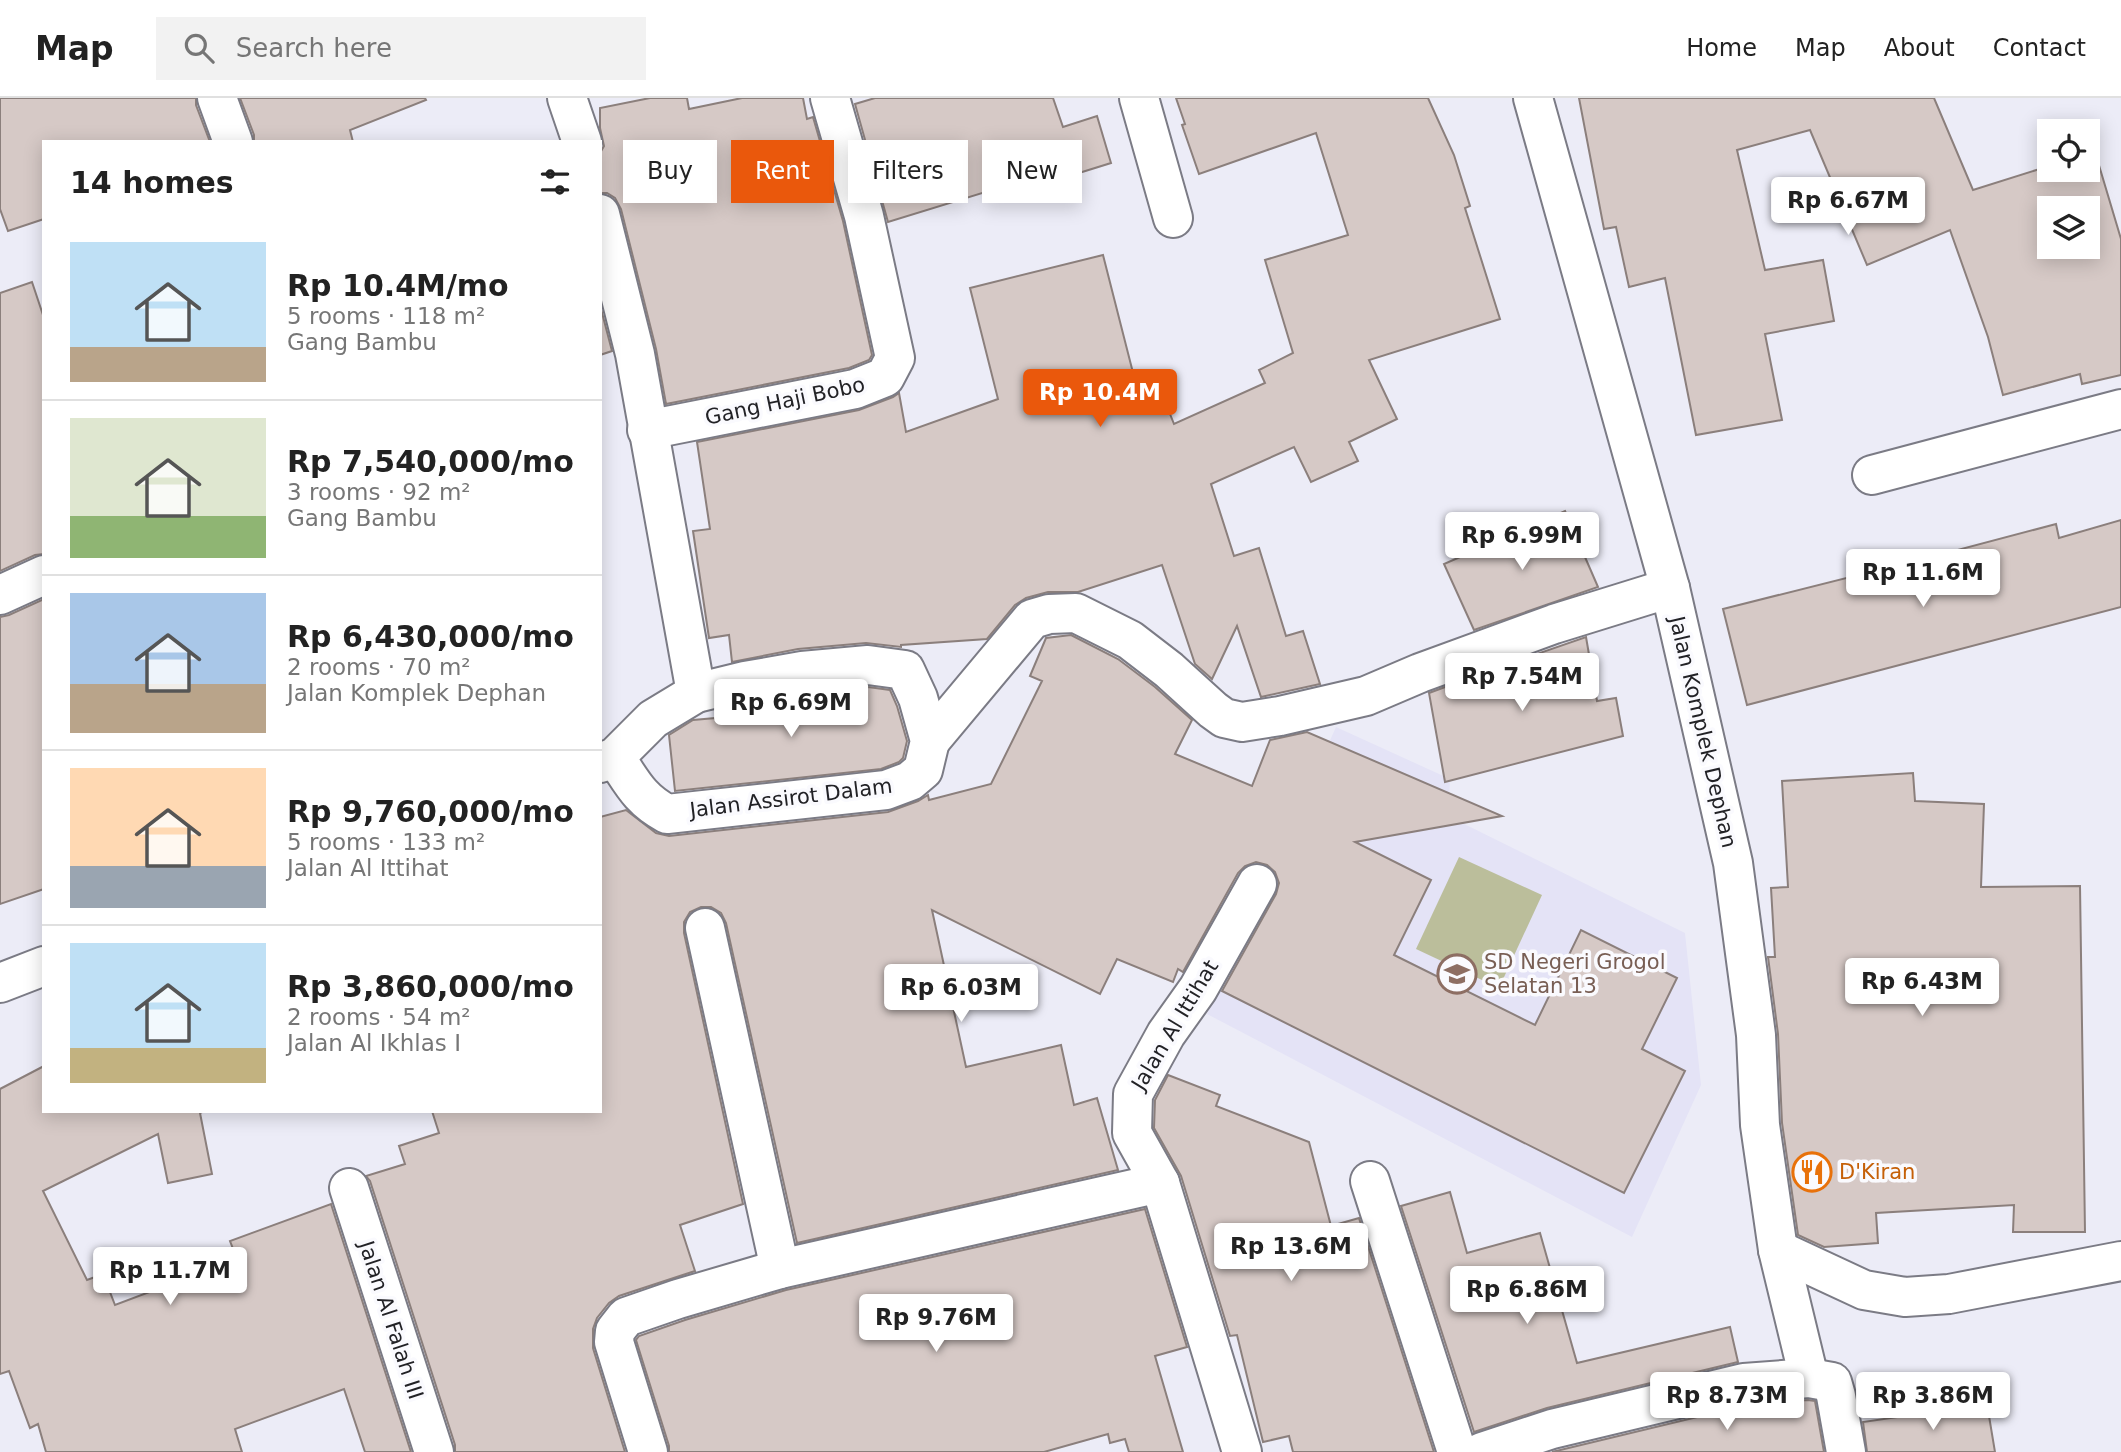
<!DOCTYPE html>
<html lang="en">
<head>
<meta charset="utf-8">
<style>
	:root { --surface:#fff; --page:#f2f2f2; --text:#222; --muted:#767676; --line:#e0e0e0; --accent:#ea580c }
	body { margin:0; font-family:"DejaVu Sans",sans-serif; background:var(--page); color:var(--text); height:100vh; display:flex; flex-direction:column; font-size:26px; white-space:nowrap }
	* { box-sizing:border-box; margin:0 }
	p { font-size:23px; color:var(--muted) }
	.icon { flex:none; width:38px; height:38px; fill:none; stroke:currentColor; stroke-width:2; stroke-linecap:round; stroke-linejoin:round }
	.map { position:relative; flex:1; overflow:hidden }
	.sheet { position:absolute; left:42px; top:42px; width:560px; height:973px; display:flex; flex-direction:column; background:var(--surface); border-radius:0px; box-shadow:0 4px 18px #0003 }
	.sheet>* { flex:none }
	.top-card { position:absolute; left:623px; top:42px; width:665px; height:63px; display:flex; gap:14px }
	.tools { position:absolute; left:2037px; top:21px; display:grid; gap:14px }
	.tools a { display:grid; place-items:center; width:63px; height:63px; border-radius:0px; background:var(--surface); box-shadow:0 4px 18px #0003; font-size:35px }
	.price { position:absolute; translate:-50% -60px; padding:0 16px; border-radius:7px; background:#fff; color:#222; font-size:23px; line-height:46px; filter:drop-shadow(0 2px 4px #0008) }
	.price::after { content:''; position:absolute; left:50%; top:42px; width:21px; height:16px; margin-left:-10px; background:inherit; clip-path:polygon(0 0,100% 0,50% 100%) }
	.price.selected { background:var(--accent); color:#fff }
	ul { padding:0; list-style:none }
	li { display:flex; align-items:center; gap:21px; height:175px; padding:0 28px }
	li+li { border-top:2px solid var(--line) }
	li span { display:grid; place-items:center; flex:none; width:196px; height:140px; border-radius:0px; color:#555 }
	li>.icon { margin-inline-start:auto }
	span .icon { width:84px; height:84px; fill:#fffc; stroke-width:1 }
	li b { font-size:30px }
	h2 { display:flex; justify-content:space-between; align-items:center; height:84px; padding:0 28px; font-size:30px }
	.pill { padding:0 24px; border-radius:0px; background:var(--surface); box-shadow:0 4px 18px #0003; font-size:24px; line-height:63px }
	.pill.selected { background:var(--accent); color:#fff }
	header { display:flex; align-items:center; gap:42px; box-sizing:border-box; height:98px; padding:0 35px; background:var(--surface); border-bottom:2px solid var(--line) }
	header strong { font-size:33px }
	nav { display:flex; gap:38px; margin-inline-start:auto; font-size:24px }
	.search { width:490px; height:63px; background:var(--page); display:flex; align-items:center; gap:18px; box-sizing:border-box; padding:0 24px; border-radius:0px; color:var(--muted); font-size:26px }
	.map>svg:first-child { display:block }
</style>
</head>
<body>
<header>
<strong>Map</strong>
<div class="search"><svg class="icon" aria-label="search" viewBox="0 0 24 24"><circle cx="10" cy="10" r="6"/><path d="M15 15l6 6"/></svg>Search here</div>
<nav><a>Home</a><a>Map</a><a>About</a><a>Contact</a></nav>
</header>
<div class="map">
<svg width="2121" height="1354" viewBox="0 0 2121 1354">
	<rect width="100%" height="100%" fill="#ececf7"/>
	<!-- built -->
	<path fill="#e4e3f6" d="M1336,629L1450,681L1448,718L1685,835L1701,987L1632,1139L1207,916Z"/>
	<!-- green -->
	<path fill="#bbbe9b" d="M1459,759L1542,797L1499,890L1416,851Z"/>
	<!-- building -->
	<g fill="#d6c9c6" stroke="#8b7f7c" stroke-width="2" fill-rule="evenodd">
		<path d="M0,0H196V7L210,44H44V121L8,133L0,111Z"/>
		<path d="M240,0H425L426,2L350,32L353,44H254V37Z"/>
		<path d="M650,0H687L689,11L742,0H803L807,21L813,19L843,123L872,257L869,262L849,270L666,306L656,251L621,111L615,100L607,95H600V55L604,48L600,30V10Z"/>
		<path d="M875,0H1053L1063,29L1097,18L1111,65L1034,89L1031,80L888,124L855,6Z"/>
		<path d="M1176,0H1428L1454,57L1470,108L1465,110L1500,221L1369,262L1397,321L1349,344L1358,363L1311,384L1294,349L1211,386L1234,458L1259,450L1286,538L1303,533L1320,586L1261,599L1237,528L1212,581L1195,566L1162,467L1078,494H1048L1026,500L1015,507L987,541L901,547V549L866,545L798,551L732,564L729,537L709,540L693,433L710,431L697,344L859,312L893,299L899,295L906,334L998,301L970,190L1103,157L1143,314L1166,306L1174,326L1265,285L1259,272L1293,255L1265,162L1348,137L1316,35L1199,76L1182,27L1185,26Z"/>
		<path d="M1579,0H1934L1973,92L2049,68V72H2088V56L2095,54L2121,141V277L2082,286L2080,276L2003,297L1988,239L1950,132L1867,167L1810,32L1737,52L1765,172L1823,162L1834,223L1765,236L1782,322L1696,337L1665,180L1629,189L1616,129L1604,131ZM2049,110H2088V149H2049Z"/>
		<path d="M32,184L44,220V456L35,457L0,473V195Z"/>
		<path d="M600,207L612,253L600,257Z"/>
		<path d="M1565,413L1598,489L1474,532L1444,466Z"/>
		<path d="M2121,422V509L1747,607L1723,511L1870,474L1871,475L2056,426L2059,440Z"/>
		<path d="M44,501V791L0,806V519L9,517Z"/>
		<path d="M1071,537L1118,561L1155,589L1192,622L1175,656L1252,688L1270,642L1307,634L1502,718L1355,744L1431,782L1394,857L1535,927L1581,832L1677,880L1642,951L1685,973L1624,1095L1222,893L1276,796L1279,785L1275,774L1267,767L1256,764L1245,768L1238,775L1183,874L1178,871L1173,884L1117,861L1100,896L932,812L966,969L1061,947L1074,1007L1097,1000L1118,1072L797,1145L726,825L721,815L711,809H701L690,814L684,824V835L743,1106L680,1127L695,1173L619,1198L609,1205L597,1220L593,1231V1250L625,1354H455V1347L370,1083L366,1078L405,1066L399,1048L439,1035L432,1013H600V719L626,712L656,735L669,738L888,714L918,703L928,697L929,702L991,686L1042,583L1030,578L1046,540Z"/>
		<path d="M1586,539L1597,603L1616,600L1623,638L1445,684L1429,595L1472,579L1493,576L1491,572Z"/>
		<path d="M868,589L890,592L897,608L907,643L903,660L899,664L881,671L675,693L669,637L693,622L738,618L737,608L749,604L805,595Z"/>
		<path d="M1913,675L1915,703L1984,706L1981,789L2080,788L2085,1134H2013L2014,1107L1876,1115L1878,1145L1824,1149L1798,1137L1782,1025L1778,936L1768,859H1775L1771,790L1788,789L1782,683Z"/>
		<path d="M44,968V1013H204L200,1015L212,1076L168,1085L158,1036L43,1093L87,1182L103,1176L115,1207L237,1161L230,1143L331,1106L411,1354H365L344,1291L235,1331L242,1354H46L38,1326L30,1330L9,1273L0,1276V991Z"/>
		<path d="M1168,977L1220,997L1216,1008L1309,1044L1331,1128L1359,1120L1434,1354H1293L1289,1338L1263,1344L1237,1237L1230,1238L1181,1078L1154,1030L1155,1002Z"/>
		<path d="M1450,1094L1467,1155L1540,1135L1577,1265L1730,1229L1738,1264L1547,1310L1474,1334L1401,1108Z"/>
		<path d="M1145,1111L1187,1249L1155,1258L1183,1354H1129L1125,1341L1110,1345L1108,1336L1044,1354H669V1348L636,1242L639,1238L685,1222L786,1192Z"/>
		<path d="M1808,1302L1815,1303L1824,1354H1552L1747,1307Z"/>
		<path d="M1987,1306L1995,1354H1867L1863,1324Z"/>
	</g>
	<g fill="none" stroke-linecap="round" stroke-linejoin="round">
		<!-- minor casing -->
		<g stroke="#7b7b85" stroke-width="42">
			<g id="minor">
				<path d="M217,0L233,44"/>
				<path d="M567,0L582,44"/>
				<path d="M1139,0L1173,120"/>
				<path d="M1533,0L1670,490L1733,765L1756,937L1760,1027L1778,1152L1809,1280"/>
				<path d="M600,116L635,256L696,595"/>
				<path d="M647,332L855,291L885,279L895,260L864,118L830,0"/>
				<path d="M1872,377L2121,311"/>
				<path d="M0,497L44,477"/>
				<path d="M930,643L1032,521L1049,516L1076,515L1130,542L1169,572L1213,612L1224,620L1242,624L1280,618L1366,598L1420,575L1554,526L1670,490"/>
				<path d="M600,665L615,659L653,621L696,595L745,583L802,573L868,567L905,572L918,600L930,643L923,672L910,683L886,692L667,716C639,701 632,684 615,659"/>
				<path d="M705,830L780,1171"/>
				<path d="M0,885L44,868"/>
				<path d="M1370,1083L1457,1354"/>
				<path d="M349,1090L434,1354"/>
				<path d="M1778,1152L1864,1192L1905,1199L1949,1196L2121,1163"/>
				<path d="M648,1354L614,1244L615,1233L626,1219L678,1201L780,1171L1160,1085"/>
				<path d="M1242,1354L1160,1085L1132,1035L1133,996L1166,936L1198,891L1257,786"/>
				<path d="M1482,1354L1552,1331L1744,1285L1809,1280L1832,1284L1836,1298L1846,1354"/>
			</g>
		</g>
		<!-- minor -->
		<use href="#minor" stroke="#fff" stroke-width="38"/>
	</g>
	<!-- icons -->
	<defs>
		<g id="school-ring" transform="scale(2.0125)"><circle r="9.5" fill="#fafafe" stroke="#8d6e63" stroke-width="1.5"/><path d="M0-5L7-2L0 1L-7-2ZM-4 1L0 2.5L4 1V4Q0 6-4 4Z" fill="#8d6e63"/></g>
		<g id="restaurant-ring" transform="scale(2.0125)"><circle r="9.5" fill="#fafafe" stroke="#e8710a" stroke-width="1.5"/><path d="M-5-6h1v4h1v-4h1v4h1v-4h1v5L-1.5 .5V6h-2V.5L-5-1ZM5-6V6H3V1.5H1.5Q1.5-4 5-6Z" fill="#e8710a"/></g>
	</defs>
	<g fill-rule="evenodd">
		<use href="#school-ring" x="1457" y="876"/>
		<use href="#restaurant-ring" x="1812" y="1074"/>
	</g>
	<g text-anchor="middle" stroke-width="7" stroke-linejoin="round" paint-order="stroke">
		<!-- street labels -->
		<g font-size="21" fill="#222226" stroke="#fafafe">
			<text transform="translate(785 303) rotate(-12)" y="7">Gang Haji Bobo</text>
			<text transform="translate(1703 634) rotate(77)" y="7">Jalan Komplek Dephan</text>
			<text transform="translate(791 700) rotate(-7)" y="7">Jalan Assirot Dalam</text>
			<text transform="translate(1175 927) rotate(-59)" y="7">Jalan Al Ittihat</text>
			<text transform="translate(391 1222) rotate(72)" y="7">Jalan Al Falah III</text>
		</g>
		<!-- education labels -->
		<g font-size="21" fill="#785e54" stroke="#fafafe" text-anchor="start">
			<text x="1484" y="871">SD Negeri Grogol<tspan x="1484" dy="24">Selatan 13</tspan></text>
		</g>
		<!-- food labels -->
		<g font-size="21" fill="#c56008" stroke="#fafafe" text-anchor="start">
			<text x="1839" y="1081">D'Kiran</text>
		</g>
	</g>
</svg>
<div class="tools">
<a><svg class="icon" aria-label="locate" viewBox="0 0 24 24"><circle cx="12" cy="12" r="6"/><path d="M12 2v4M12 18v4M2 12h4M18 12h4"/></svg></a>
<a><svg class="icon" aria-label="layers" viewBox="0 0 24 24"><path d="M12 4l9 5-9 5-9-5zM3 14l9 5 9-5"/></svg></a>
</div>
<b class="price" style="left:1848px;top:139px">Rp 6.67M</b>
<b class="price selected" style="left:1100px;top:331px">Rp 10.4M</b>
<b class="price" style="left:1522px;top:474px">Rp 6.99M</b>
<b class="price" style="left:1923px;top:511px">Rp 11.6M</b>
<b class="price" style="left:1522px;top:615px">Rp 7.54M</b>
<b class="price" style="left:791px;top:641px">Rp 6.69M</b>
<b class="price" style="left:1922px;top:920px">Rp 6.43M</b>
<b class="price" style="left:961px;top:926px">Rp 6.03M</b>
<b class="price" style="left:1291px;top:1185px">Rp 13.6M</b>
<b class="price" style="left:170px;top:1209px">Rp 11.7M</b>
<b class="price" style="left:1527px;top:1228px">Rp 6.86M</b>
<b class="price" style="left:936px;top:1256px">Rp 9.76M</b>
<b class="price" style="left:1727px;top:1334px">Rp 8.73M</b>
<b class="price" style="left:1933px;top:1334px">Rp 3.86M</b>
<div class="top-card">
<a class="pill">Buy</a>
<a class="pill selected">Rent</a>
<a class="pill">Filters</a>
<a class="pill">New</a>
</div>
<section class="sheet">
<h2>14 homes<svg class="icon" aria-label="filters" viewBox="0 0 24 24"><path d="M4 7h16M4 17h16"/><circle cx="9" cy="7" r="2"/><circle cx="15" cy="17" r="2"/></svg></h2>
<ul>
<li><span style="background:linear-gradient(#bfe0f5 75%,#b9a48a 0)"><svg class="icon" aria-label="home" viewBox="0 0 24 24"><path d="M3 11l9-7 9 7M6 9v11h12V9"/></svg></span><div><b>Rp 10.4M/mo</b><p>5 rooms · 118 m²</p><p>Gang Bambu</p></div></li>
<li><span style="background:linear-gradient(#dfe7d0 70%,#8fb573 0)"><svg class="icon" aria-label="home" viewBox="0 0 24 24"><path d="M3 11l9-7 9 7M6 9v11h12V9"/></svg></span><div><b>Rp 7,540,000/mo</b><p>3 rooms · 92 m²</p><p>Gang Bambu</p></div></li>
<li><span style="background:linear-gradient(#a9c7e8 65%,#b9a48a 0)"><svg class="icon" aria-label="home" viewBox="0 0 24 24"><path d="M3 11l9-7 9 7M6 9v11h12V9"/></svg></span><div><b>Rp 6,430,000/mo</b><p>2 rooms · 70 m²</p><p>Jalan Komplek Dephan</p></div></li>
<li><span style="background:linear-gradient(#ffd9b3 70%,#9aa5b1 0)"><svg class="icon" aria-label="home" viewBox="0 0 24 24"><path d="M3 11l9-7 9 7M6 9v11h12V9"/></svg></span><div><b>Rp 9,760,000/mo</b><p>5 rooms · 133 m²</p><p>Jalan Al Ittihat</p></div></li>
<li><span style="background:linear-gradient(#bfe0f5 75%,#c2b280 0)"><svg class="icon" aria-label="home" viewBox="0 0 24 24"><path d="M3 11l9-7 9 7M6 9v11h12V9"/></svg></span><div><b>Rp 3,860,000/mo</b><p>2 rooms · 54 m²</p><p>Jalan Al Ikhlas I</p></div></li>
</ul>
</section>
</div>
</body>
</html>
